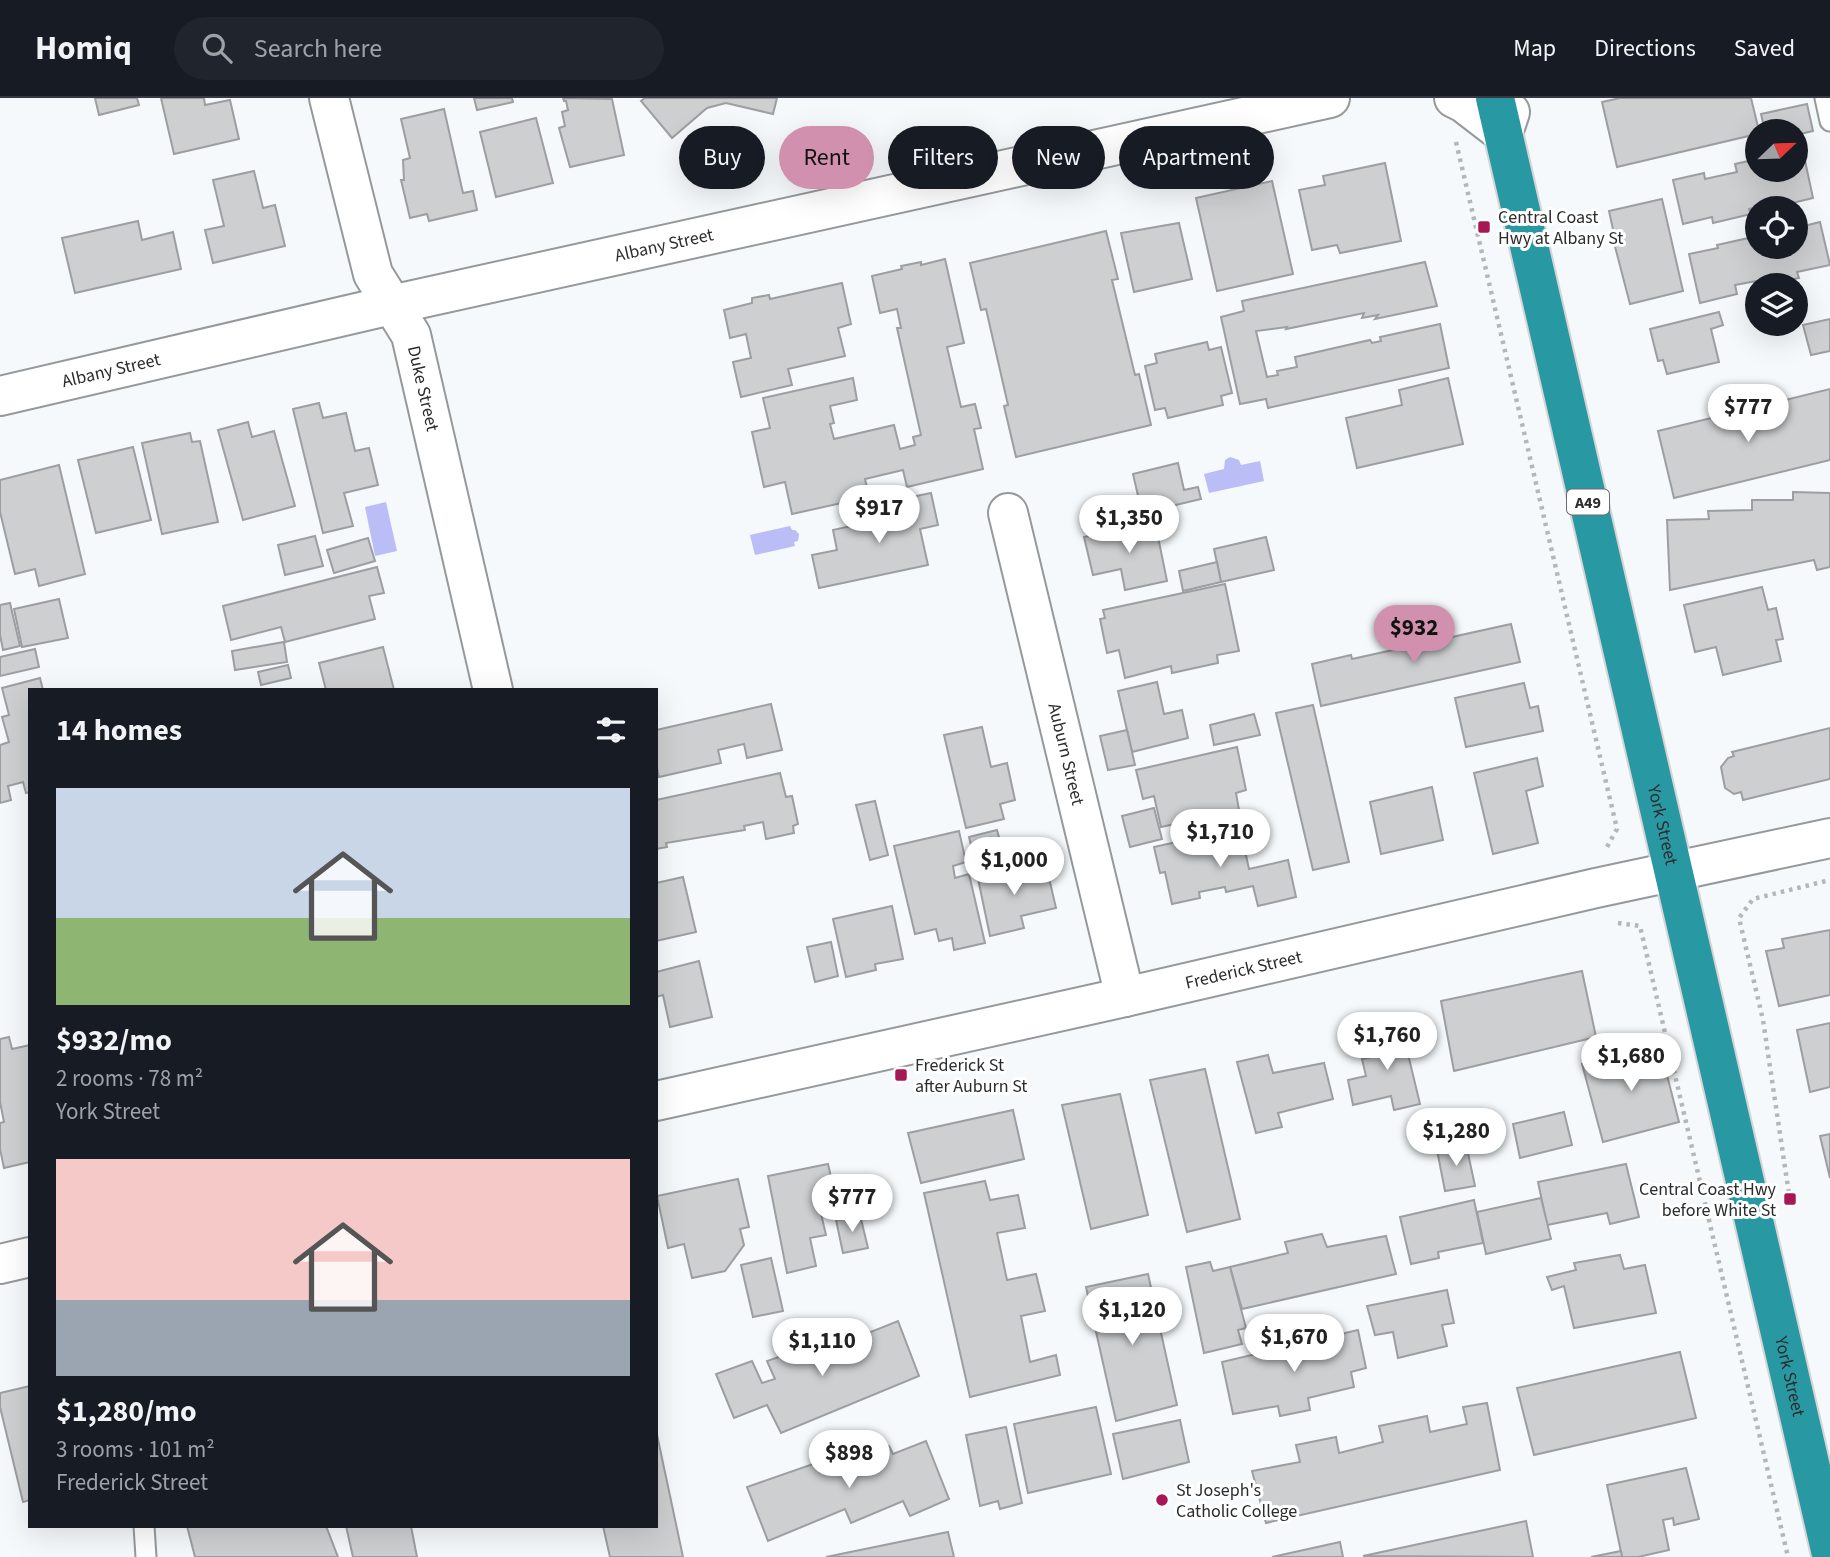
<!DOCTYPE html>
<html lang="en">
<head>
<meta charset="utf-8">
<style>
	:root { --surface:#171b24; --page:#20242c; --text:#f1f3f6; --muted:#9ea1a6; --line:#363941; --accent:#d090ae }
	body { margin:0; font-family:"Source Sans 3",sans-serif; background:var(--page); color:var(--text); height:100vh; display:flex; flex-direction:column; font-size:26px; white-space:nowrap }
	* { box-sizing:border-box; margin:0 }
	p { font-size:23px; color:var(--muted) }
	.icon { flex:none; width:38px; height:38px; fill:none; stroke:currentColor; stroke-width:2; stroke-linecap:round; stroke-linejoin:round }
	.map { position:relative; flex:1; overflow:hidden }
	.drawer { position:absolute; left:28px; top:590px; width:630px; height:840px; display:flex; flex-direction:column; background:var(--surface); border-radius:0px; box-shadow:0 7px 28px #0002 }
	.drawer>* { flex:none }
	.guide { position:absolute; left:679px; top:28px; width:665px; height:63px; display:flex; gap:14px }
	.needle { width:46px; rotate:67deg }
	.tools { position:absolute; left:1745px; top:21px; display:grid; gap:14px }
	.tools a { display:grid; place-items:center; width:63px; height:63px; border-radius:50%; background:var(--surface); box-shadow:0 7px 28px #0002; font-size:35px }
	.price { position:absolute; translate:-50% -60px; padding:0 16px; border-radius:24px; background:#fff; color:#222; font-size:23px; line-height:46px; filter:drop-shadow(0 2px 4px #0008) }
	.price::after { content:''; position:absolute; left:50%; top:42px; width:21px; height:16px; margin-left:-10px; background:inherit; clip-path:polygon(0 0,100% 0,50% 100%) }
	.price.selected { background:var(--accent); color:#111 }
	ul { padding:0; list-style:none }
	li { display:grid; align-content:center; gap:14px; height:371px; padding:0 28px }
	li span { display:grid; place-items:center; height:217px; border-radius:0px; color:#555 }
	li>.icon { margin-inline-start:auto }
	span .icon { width:126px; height:126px; fill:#fffc; stroke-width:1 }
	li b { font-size:30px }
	h2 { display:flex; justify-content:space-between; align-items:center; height:84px; padding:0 28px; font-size:30px }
	.pill { padding:0 24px; border-radius:32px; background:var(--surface); box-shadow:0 7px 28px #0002; font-size:24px; line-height:63px }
	.pill.selected { background:var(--accent); color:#111 }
	header { display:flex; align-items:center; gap:42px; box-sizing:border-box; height:98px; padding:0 35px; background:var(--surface); border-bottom:2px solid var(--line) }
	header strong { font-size:33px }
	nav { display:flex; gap:38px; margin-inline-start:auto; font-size:24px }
	.search { width:490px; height:63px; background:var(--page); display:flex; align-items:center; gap:18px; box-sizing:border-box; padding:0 24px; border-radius:38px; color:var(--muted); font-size:26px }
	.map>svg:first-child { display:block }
</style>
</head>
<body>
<header>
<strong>Homiq</strong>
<div class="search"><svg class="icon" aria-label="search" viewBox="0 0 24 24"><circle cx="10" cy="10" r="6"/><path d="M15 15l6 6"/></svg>Search here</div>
<nav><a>Map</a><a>Directions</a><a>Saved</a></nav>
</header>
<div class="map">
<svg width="1830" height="1459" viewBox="0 0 1830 1459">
	<rect width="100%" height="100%" fill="#f5f9fb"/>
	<!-- water -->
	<g fill="#bbbdf7">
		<path d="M1230,359L1239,362L1241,367L1260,363L1264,383L1209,395L1204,376L1224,371L1225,362Z"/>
		<path d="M386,404L397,453L375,458L365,409Z"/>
		<path d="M790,428L792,432H795L799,436L798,443L794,444L795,448L755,457L750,437Z"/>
	</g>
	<!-- building -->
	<g fill="#cdcfd1" stroke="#9c9ea1" stroke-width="2">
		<path d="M95,0H137L139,7L99,17Z"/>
		<path d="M161,0H204L205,7L230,2L239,41L174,56Z"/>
		<path d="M474,0H512L513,4L477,12Z"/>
		<path d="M563,0L612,1L624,57L570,69L559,30L565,28L562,14L568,12L566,3H564Z"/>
		<path d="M645,0H777L773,16L726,5L707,10L672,40L641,3Z"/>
		<path d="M1620,0H1751L1759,33L1757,36L1617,69L1602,4Z"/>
		<path d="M1807,6L1813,33L1796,37V33H1765L1761,16Z"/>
		<path d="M444,11L463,95L473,93L477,112L429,123L427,116L410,120L401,82H404L403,62L410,60L401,21Z"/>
		<path d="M536,20L553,85L496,99L480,34Z"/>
		<path d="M1804,58L1813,100L1780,108L1779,104L1749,111L1751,116L1713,125L1712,119L1683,126L1673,82L1704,75L1705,81L1737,74L1735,66L1757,61V72H1796V60Z"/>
		<path d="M1385,65L1401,143L1340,155L1337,147L1312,152L1299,92L1325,87L1323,78Z"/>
		<path d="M254,73L263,110L275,107L285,148L213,165L205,132L224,128L213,82Z"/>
		<path d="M1272,83L1293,176L1217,193L1196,100Z"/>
		<path d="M1662,101L1683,193L1630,206L1612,137L1614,136L1609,113Z"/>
		<path d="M138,123L142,142L173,134L181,171L75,195L62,140Z"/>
		<path d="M1820,124L1830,167L1797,174L1799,180L1766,187H1763L1762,182L1735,187L1737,196L1700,205L1689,156L1718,150L1717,147L1753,139L1754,142H1757V149H1796V130Z"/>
		<path d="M1179,125L1192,181L1134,194L1121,135Z"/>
		<path d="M1106,133L1118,181L1112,182L1135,277L1139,276L1151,327L1016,359L1004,308L1008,307L986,211L981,212L970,165Z"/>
		<path d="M945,161L964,245L947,249L961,309L975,306L981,330L974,331L983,371L907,389L903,372L865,381L869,399L792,416L785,384L764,389L752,334L770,330L763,300L853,280L857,302L830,308L834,325L830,326L834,341L894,327L900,351L915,347L913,339L921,337L897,230H901L897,211L880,215L872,178L902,171L901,168L921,164V167Z"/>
		<path d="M1425,164L1437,208L1375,221L1378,217L1362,220L1364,215L1286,231L1287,229L1256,233L1267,279L1278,277L1277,273L1297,269L1295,259L1370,242L1372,245L1381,243L1380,239L1440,226L1449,270L1268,310L1266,301L1240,306L1221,219L1244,213L1242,203Z"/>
		<path d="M842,185L851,226L838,230L845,258L788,271L792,287L741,299L733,264L751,260L746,236L730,240L724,212L752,205V200L769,197L770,201Z"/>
		<path d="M1719,214L1723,227L1711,231L1719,264L1667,276L1663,262L1658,263L1650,231Z"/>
		<path d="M1830,221V253L1811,257L1803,227Z"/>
		<path d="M1207,244L1209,252L1221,249L1232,295L1221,298L1223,307L1168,320L1165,310L1155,312L1145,268L1157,265L1155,256Z"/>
		<path d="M1448,280L1463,346L1357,370L1346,320L1402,307L1399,292Z"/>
		<path d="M1830,291V362L1674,400L1658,333Z"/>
		<path d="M319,305L323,320L346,315L355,353L369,350L378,387L344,395L353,428L323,435L293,311Z"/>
		<path d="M248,324L252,339L274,333L295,408L243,422L218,332Z"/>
		<path d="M190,335L192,344L200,343L218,424L162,436L142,345Z"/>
		<path d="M133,349L151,422L96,435L78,362Z"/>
		<path d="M1178,365L1184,392L1198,389L1201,401L1142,415L1133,376Z"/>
		<path d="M59,367L85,476L39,488L35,471L15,476L0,414V382Z"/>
		<path d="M1793,394L1830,395V469L1817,472L1814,462L1670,492L1667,422L1709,421L1708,413L1752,412V402H1793Z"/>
		<path d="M931,395L938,427L920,431L928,467L819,490L812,457L837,452L833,432L901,417L897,402Z"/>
		<path d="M1155,424L1167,483L1125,492L1121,471L1093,477L1084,439Z"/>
		<path d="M315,438L323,468L285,477L278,447Z"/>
		<path d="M1266,439L1274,472L1221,484L1214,451Z"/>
		<path d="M368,440L375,463L334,475L327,452Z"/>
		<path d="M1217,464L1221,484L1183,493L1179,473Z"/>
		<path d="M377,469L384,495L369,498L375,521L285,544L281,529L231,542L223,508Z"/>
		<path d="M1225,486L1239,553L1217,557L1218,565L1172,575L1171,568L1125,580L1119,552L1107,555L1100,521L1105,520L1103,512Z"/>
		<path d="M1762,489L1768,512L1776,510L1783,541L1776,542L1781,563L1723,577L1716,549L1695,554L1684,507Z"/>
		<path d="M59,501L68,540L22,549L14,511Z"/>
		<path d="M10,505L20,548L3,552L0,537V507Z"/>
		<path d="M1511,526L1520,564L1321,608L1312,566L1351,557L1352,561Z"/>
		<path d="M284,544L287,564L235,572L232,553Z"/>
		<path d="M383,549L394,592H326L319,565Z"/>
		<path d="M35,551L39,569L0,578V559Z"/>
		<path d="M288,567L291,580L261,587L258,574Z"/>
		<path d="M40,580L43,592H30V694L26,695L23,684L8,688L11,702L0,705V647L9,644L2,619L9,617L2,590Z"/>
		<path d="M1157,584L1164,616L1182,612L1188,640L1132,654L1118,593Z"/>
		<path d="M1524,585L1530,610L1538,608L1543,633L1466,649L1455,600Z"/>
		<path d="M771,606L782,652L747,660L744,646L718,652L721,665L659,679L656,666V632Z"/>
		<path d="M1313,607L1349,764L1313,772L1276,615Z"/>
		<path d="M1254,616L1260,637L1214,647L1210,627Z"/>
		<path d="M982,629L991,669L1007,665L1015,702L1000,706L1004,721L966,730L944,637Z"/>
		<path d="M1830,630V681L1743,702L1741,694L1734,696L1725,690L1721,669L1728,660L1734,658L1732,654Z"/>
		<path d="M1127,632L1135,667L1108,672L1100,638Z"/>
		<path d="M1237,649L1246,692L1236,695L1239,712L1161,729L1154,698L1143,701L1136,672Z"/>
		<path d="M1537,660L1543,688L1526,693L1538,745L1493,756L1474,675Z"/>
		<path d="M780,675L786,699L792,698L798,726L793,728L794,735L766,741L763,724L744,728L745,732L666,745L667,749L656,751V702Z"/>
		<path d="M1432,689L1443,742L1381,756L1370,704Z"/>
		<path d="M875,703L888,757L870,762L856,707Z"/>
		<path d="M1154,710L1162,741L1130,749L1122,718Z"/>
		<path d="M1240,730L1249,771L1288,762L1296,799L1258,808L1253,788L1226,794L1225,789L1199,794L1200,800L1172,806L1165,774L1160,775L1154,749Z"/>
		<path d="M997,732L1005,761L976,768L969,739Z"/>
		<path d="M959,733L966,764L953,768L955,780L969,776L985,845L954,852L952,840L939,843L936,831L915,836L894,748Z"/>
		<path d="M1046,767L1056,810L1021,818L1024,830L990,838L977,776L1001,771L1002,777Z"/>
		<path d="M683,779L696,834L656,843V785Z"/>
		<path d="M892,808L903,861L875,866L876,872L846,879L833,821Z"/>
		<path d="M1830,832V897L1779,908L1766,853L1784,850L1782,841Z"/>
		<path d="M831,844L838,878L815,884L807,849Z"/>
		<path d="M699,863L712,919L670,929L663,897L656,899V874Z"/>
		<path d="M1582,873L1596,939L1454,973L1441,903Z"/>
		<path d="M1830,925V989L1810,994L1797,932Z"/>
		<path d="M1401,927L1420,1006L1394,1012L1391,998L1353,1007L1348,982L1366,978L1362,961L1378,958L1373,932Z"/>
		<path d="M9,939L12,951L30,947V1064L4,1070L0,1051V1025L4,1024L0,1004V941Z"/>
		<path d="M1659,946L1679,1024L1603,1044L1582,966Z"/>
		<path d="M1268,957L1273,975L1324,965L1333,1001L1278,1015L1282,1029L1256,1035L1237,964Z"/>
		<path d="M1205,971L1240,1121L1187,1134L1150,982Z"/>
		<path d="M1120,996L1148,1117L1091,1131L1062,1007Z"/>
		<path d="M1013,1012L1024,1061L921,1085L908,1035Z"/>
		<path d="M1564,1014L1572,1047L1520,1060L1513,1026Z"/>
		<path d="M1830,1036V1080L1820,1038Z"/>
		<path d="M1466,1046L1475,1088L1445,1093L1437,1052Z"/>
		<path d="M828,1066L837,1104L819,1107L826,1137L810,1140L816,1168L787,1175L768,1078Z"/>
		<path d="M1626,1066L1639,1119L1610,1126L1607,1115L1547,1127L1538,1084Z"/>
		<path d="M738,1081L749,1129L740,1131L744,1147L725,1173L692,1180L684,1146L668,1150L657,1098Z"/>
		<path d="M985,1083L990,1102L1018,1097L1025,1130L997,1135L1007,1182L1036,1176L1045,1213L1021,1218L1030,1264L1056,1257L1060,1277L970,1299L924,1095Z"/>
		<path d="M1541,1100L1551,1141L1486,1156L1477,1114Z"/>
		<path d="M1474,1102L1483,1145L1438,1154L1439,1160L1411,1166L1400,1119Z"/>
		<path d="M860,1117L868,1150L843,1155L836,1122Z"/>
		<path d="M1322,1136L1327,1149L1386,1138L1396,1176L1242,1211L1230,1169L1288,1155L1285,1144Z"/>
		<path d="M1620,1157L1624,1171L1645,1167L1656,1215L1574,1230L1564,1188L1552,1192L1547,1179L1576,1172L1574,1165Z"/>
		<path d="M771,1160L783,1213L753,1219L741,1167Z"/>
		<path d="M1210,1164L1213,1173L1230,1169L1246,1230L1238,1232L1242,1246L1204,1255L1186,1169Z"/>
		<path d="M1148,1176L1177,1307L1116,1323L1086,1189Z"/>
		<path d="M1447,1192L1454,1225L1442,1227L1447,1248L1398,1260L1393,1234L1375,1237L1367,1208Z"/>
		<path d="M898,1223L919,1278L781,1335L767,1307L734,1320L716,1276L752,1263L762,1285L775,1281L767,1263L822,1244L826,1252Z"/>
		<path d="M1358,1232L1366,1270L1351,1274L1354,1289L1308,1300L1310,1312L1280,1318L1278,1308L1233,1316L1222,1264Z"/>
		<path d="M1680,1254L1696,1320L1534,1357L1517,1290Z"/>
		<path d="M30,1288V1402L23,1404L0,1309V1295Z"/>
		<path d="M1487,1305L1500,1372L1266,1425L1252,1373L1300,1364L1296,1347L1336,1339L1339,1355L1383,1344L1379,1328L1427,1318L1430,1334L1467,1326L1463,1309Z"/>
		<path d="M1096,1309L1111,1376L1028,1395L1014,1326Z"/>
		<path d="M1180,1322L1189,1364L1123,1381L1113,1336Z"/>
		<path d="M1006,1329L1022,1405L1000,1411L998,1403L980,1408L966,1337Z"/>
		<path d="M656,1332L683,1459H610L603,1428H656Z"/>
		<path d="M926,1343L949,1401L910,1418L903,1403L851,1425L845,1411L768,1443L747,1389L816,1365L820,1374L889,1348L893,1356Z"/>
		<path d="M1686,1370L1699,1421L1674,1427L1673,1420L1663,1422L1669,1452L1638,1459H1622L1607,1387Z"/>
		<path d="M1526,1423L1533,1459L1363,1458Z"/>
		<path d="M187,1428H326L338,1459H195Z"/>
		<path d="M346,1428H411L417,1459H353Z"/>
		<path d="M948,1434L954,1459H826Z"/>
		<path d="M1340,1444L1343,1459H1272Z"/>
		<path d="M1621,1453L1622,1459H1591Z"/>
	</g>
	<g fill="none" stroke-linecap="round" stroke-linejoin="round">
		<!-- lane casing -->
		<g stroke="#96999b" stroke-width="23">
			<g id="lane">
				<path d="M1825,0L1830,23"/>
				<path d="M144,1428L146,1459"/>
			</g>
		</g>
		<!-- street casing -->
		<g stroke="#96999b" stroke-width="42">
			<g id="street">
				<path id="s1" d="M329,0L373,176L411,237L493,592"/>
				<path d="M1454,0L1464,5L1503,35L1510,14"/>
				<path id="s2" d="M0,298L391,207L1330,0"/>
				<path id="s3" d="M1008,415L1125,899"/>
				<path id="s4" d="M656,1003L1125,899L1596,790L1830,740"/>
				<path d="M0,1166L30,1159"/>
			</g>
		</g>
		<!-- highway casing -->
		<g stroke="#d5d5d5" stroke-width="42">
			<g id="highway">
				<path id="s5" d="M1495,0L1830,1452"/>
			</g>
		</g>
		<!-- path -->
		<g stroke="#b4b7b9" stroke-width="4.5" stroke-dasharray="3.5 5" stroke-linecap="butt">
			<path d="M1456,44L1617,731L1607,749"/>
			<path d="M1618,825L1640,828L1788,1459"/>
			<path d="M1790,1103L1763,922L1739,820L1753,801L1830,782"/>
		</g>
		<!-- lane -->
		<use href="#lane" stroke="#fff" stroke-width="19"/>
		<!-- street -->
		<use href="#street" stroke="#fff" stroke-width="38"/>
		<!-- highway -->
		<use href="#highway" stroke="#2899a3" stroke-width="38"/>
	</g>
	<!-- markers -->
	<g fill="#a71756" stroke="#fff" stroke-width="2.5">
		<rect x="1477" y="122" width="14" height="14" rx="3.5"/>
		<rect x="894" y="970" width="14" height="14" rx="3.5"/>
		<rect x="1783" y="1094" width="14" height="14" rx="3.5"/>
		<circle cx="1162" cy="1402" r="7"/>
	</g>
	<g text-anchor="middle" stroke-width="6" stroke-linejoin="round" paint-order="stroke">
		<!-- shield labels -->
		<rect fill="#fff" stroke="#6b6b6c" stroke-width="2" x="1567" y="391.5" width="42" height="25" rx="5"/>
		<g font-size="16" font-weight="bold" fill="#2b2c2d">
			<text x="1588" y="410">A49</text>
		</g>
		<!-- poi labels -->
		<g font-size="18" fill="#2b2c2d" stroke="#fff" text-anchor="start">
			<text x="1498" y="125">Central Coast<tspan x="1498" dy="21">Hwy at Albany St</tspan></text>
			<text x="915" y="973">Frederick St<tspan x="915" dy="21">after Auburn St</tspan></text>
			<text x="1776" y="1097" text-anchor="end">Central Coast Hwy<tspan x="1776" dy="21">before White St</tspan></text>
			<text x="1176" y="1398">St Joseph's<tspan x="1176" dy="21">Catholic College</tspan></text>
		</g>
		<!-- street labels -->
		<g font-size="18" fill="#2b2c2d" stroke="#fff">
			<text dy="6" stroke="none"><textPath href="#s2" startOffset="681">Albany Street</textPath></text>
			<text dy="6" stroke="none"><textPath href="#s2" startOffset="114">Albany Street</textPath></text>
			<text dy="6" stroke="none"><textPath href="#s1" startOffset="308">Duke Street</textPath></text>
			<text dy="6" stroke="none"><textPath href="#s3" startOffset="248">Auburn Street</textPath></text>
			<text dy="6" stroke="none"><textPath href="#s5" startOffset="746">York Street</textPath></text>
			<text dy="6" stroke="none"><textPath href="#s4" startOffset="602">Frederick Street</textPath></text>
			<text dy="6" stroke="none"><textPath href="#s5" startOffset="1312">York Street</textPath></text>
		</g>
	</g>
</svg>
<div class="tools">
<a><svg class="needle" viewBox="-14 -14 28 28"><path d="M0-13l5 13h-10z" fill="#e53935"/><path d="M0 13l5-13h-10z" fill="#9ea1a6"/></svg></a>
<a><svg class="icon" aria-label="locate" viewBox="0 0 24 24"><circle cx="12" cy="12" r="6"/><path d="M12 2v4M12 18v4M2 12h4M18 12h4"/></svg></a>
<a><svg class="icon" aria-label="layers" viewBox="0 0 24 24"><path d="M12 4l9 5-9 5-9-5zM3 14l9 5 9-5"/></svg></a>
</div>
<b class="price" style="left:1748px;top:346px">$777</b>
<b class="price" style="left:879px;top:447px">$917</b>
<b class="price" style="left:1129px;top:457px">$1,350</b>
<b class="price selected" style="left:1414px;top:567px">$932</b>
<b class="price" style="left:1220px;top:771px">$1,710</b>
<b class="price" style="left:1014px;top:799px">$1,000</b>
<b class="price" style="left:1387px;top:974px">$1,760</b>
<b class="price" style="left:1631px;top:995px">$1,680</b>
<b class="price" style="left:1456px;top:1070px">$1,280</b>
<b class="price" style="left:852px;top:1136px">$777</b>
<b class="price" style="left:1132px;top:1249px">$1,120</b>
<b class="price" style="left:1294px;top:1276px">$1,670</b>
<b class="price" style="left:822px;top:1280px">$1,110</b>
<b class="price" style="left:849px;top:1392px">$898</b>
<div class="guide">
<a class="pill">Buy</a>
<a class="pill selected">Rent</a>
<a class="pill">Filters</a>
<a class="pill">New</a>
<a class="pill">Apartment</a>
</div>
<section class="drawer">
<h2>14 homes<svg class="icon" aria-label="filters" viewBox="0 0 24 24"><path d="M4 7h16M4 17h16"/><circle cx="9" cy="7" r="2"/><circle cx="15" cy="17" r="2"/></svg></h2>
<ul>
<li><span style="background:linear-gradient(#c9d6e8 60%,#8fb573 0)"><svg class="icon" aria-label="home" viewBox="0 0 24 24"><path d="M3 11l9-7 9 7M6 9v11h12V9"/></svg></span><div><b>$932/mo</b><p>2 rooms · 78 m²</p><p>York Street</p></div></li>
<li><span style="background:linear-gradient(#f6c9c9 65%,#9aa5b1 0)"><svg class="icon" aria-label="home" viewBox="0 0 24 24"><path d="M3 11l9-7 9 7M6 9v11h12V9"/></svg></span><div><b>$1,280/mo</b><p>3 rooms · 101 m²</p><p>Frederick Street</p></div></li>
</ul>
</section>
</div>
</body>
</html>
